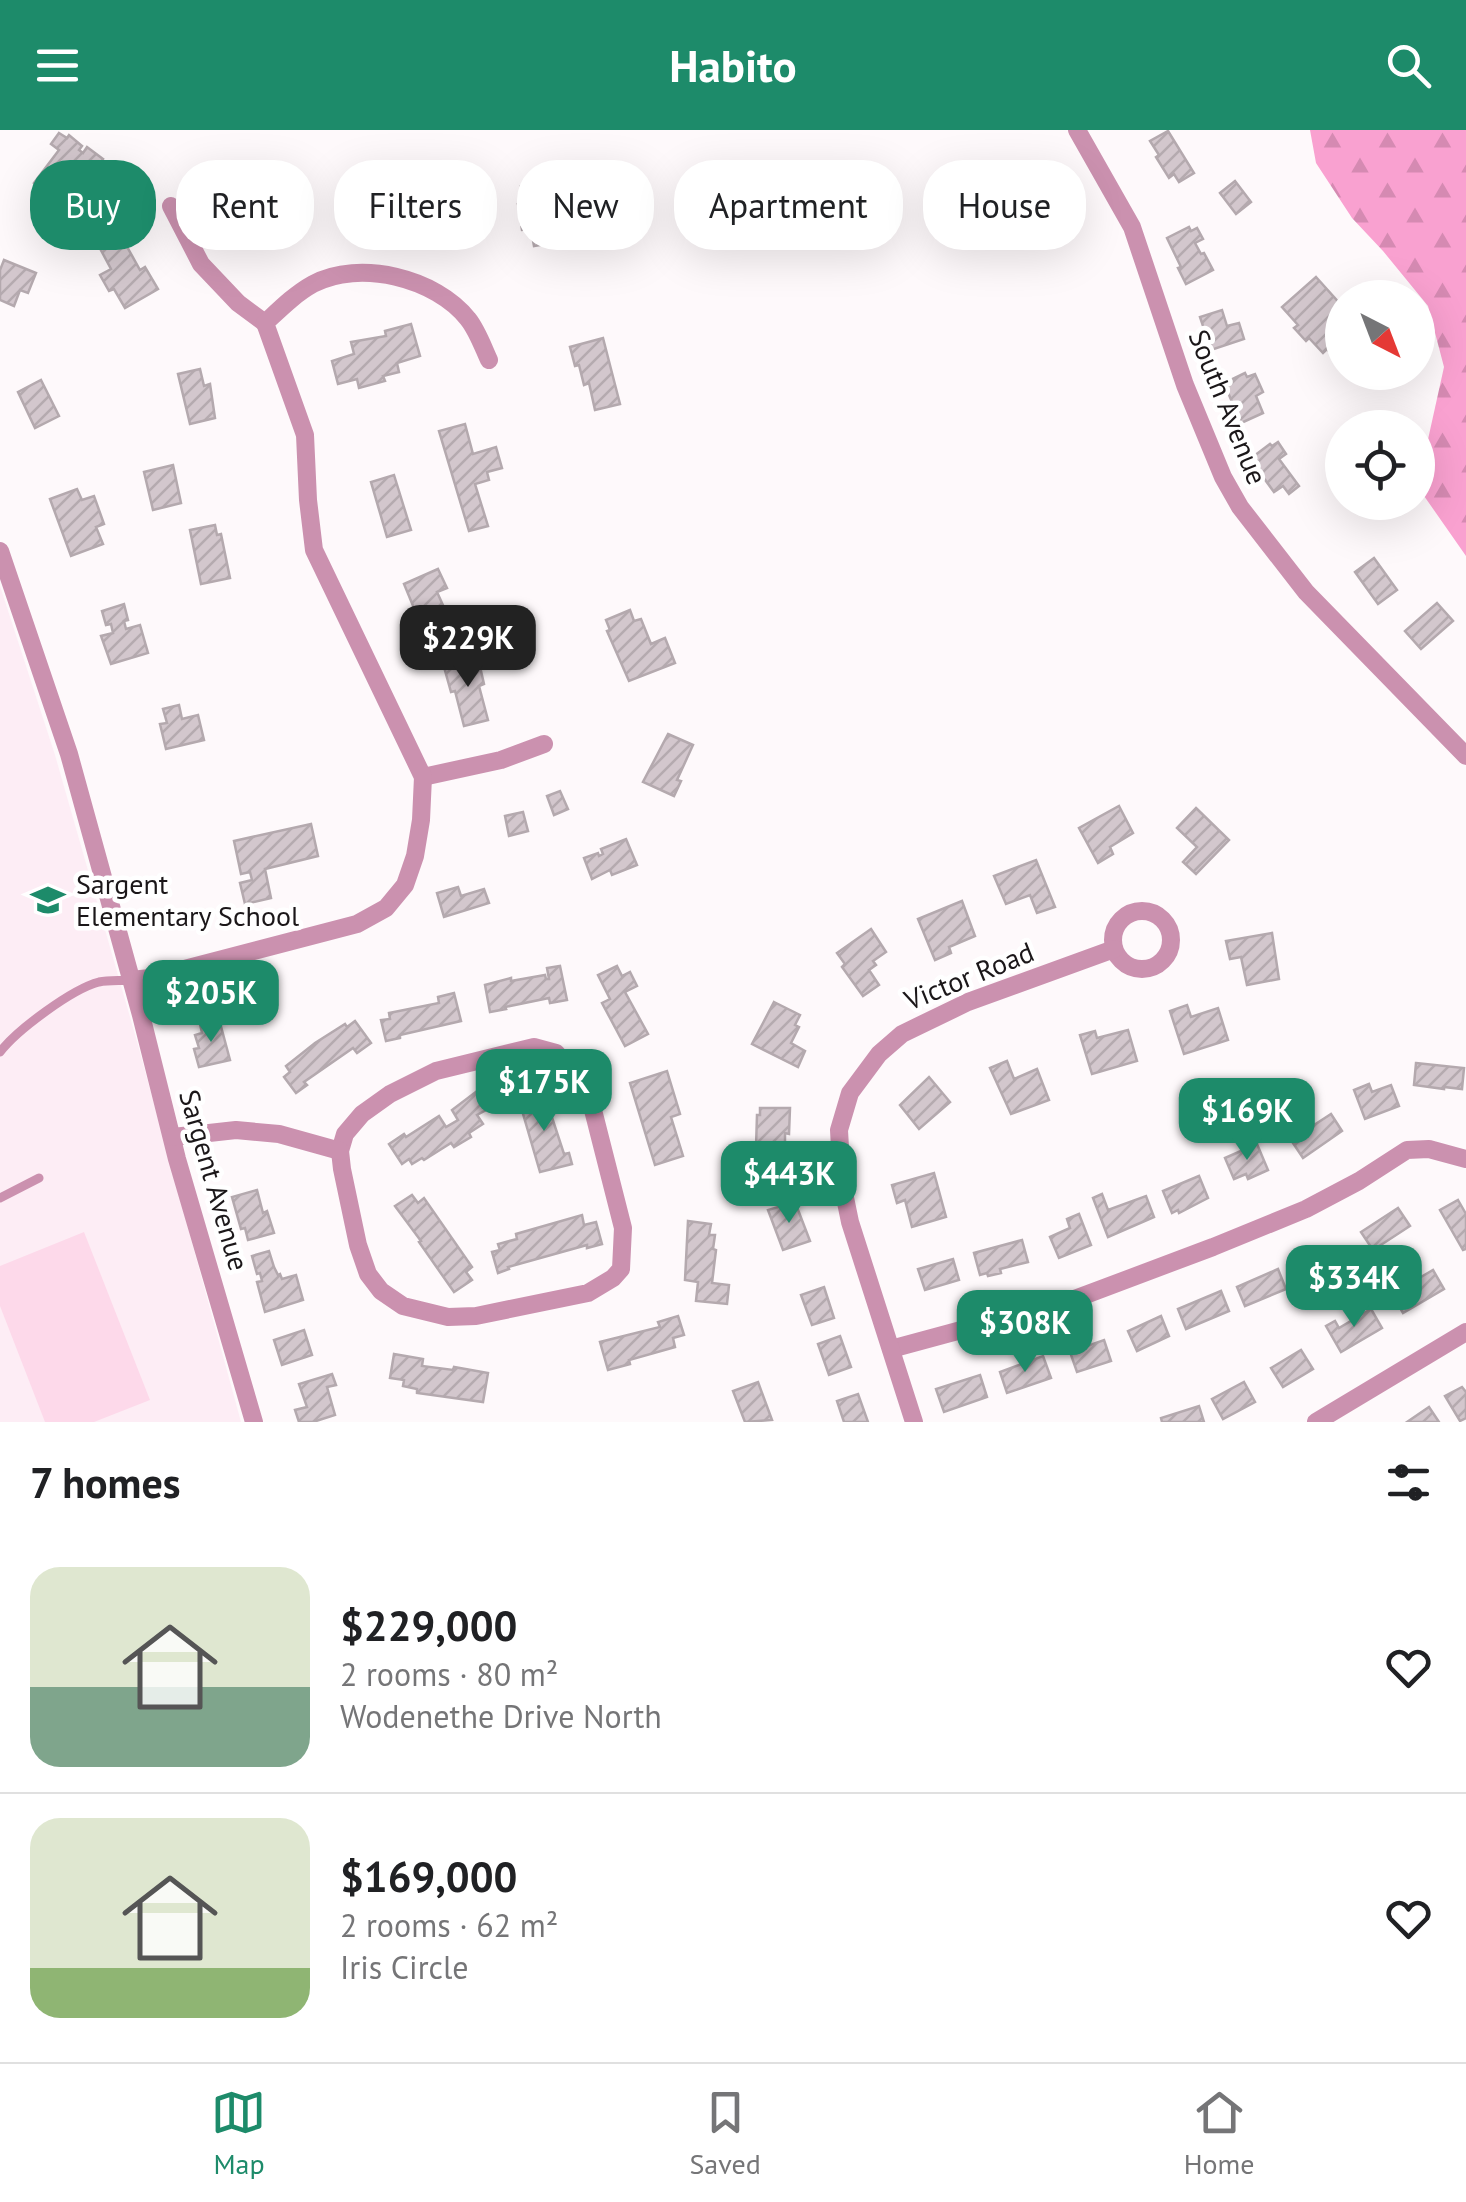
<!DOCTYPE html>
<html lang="en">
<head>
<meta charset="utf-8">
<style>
	:root { --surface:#fff; --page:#f6f6f6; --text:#202124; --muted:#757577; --line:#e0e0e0; --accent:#1d8b6a }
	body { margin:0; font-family:"PT Sans",sans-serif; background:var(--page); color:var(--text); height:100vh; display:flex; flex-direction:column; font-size:38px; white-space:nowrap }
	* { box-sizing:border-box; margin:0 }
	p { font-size:32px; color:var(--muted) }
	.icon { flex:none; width:55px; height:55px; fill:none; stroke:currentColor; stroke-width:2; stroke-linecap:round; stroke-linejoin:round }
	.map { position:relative; height:1292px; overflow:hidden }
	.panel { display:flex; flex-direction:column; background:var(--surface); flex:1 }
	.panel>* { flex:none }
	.banner { position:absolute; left:30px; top:30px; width:1408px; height:90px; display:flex; gap:20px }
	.needle { width:65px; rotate:138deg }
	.tools { position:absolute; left:1325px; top:150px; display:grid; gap:20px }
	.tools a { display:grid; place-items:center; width:110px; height:110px; border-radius:50%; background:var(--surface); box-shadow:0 10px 40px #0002; font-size:50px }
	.price { position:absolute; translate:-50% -85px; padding:0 22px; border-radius:20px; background:var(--accent); color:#fff; font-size:32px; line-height:65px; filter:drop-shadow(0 2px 5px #0008) }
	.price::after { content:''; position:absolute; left:50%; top:60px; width:30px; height:22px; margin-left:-15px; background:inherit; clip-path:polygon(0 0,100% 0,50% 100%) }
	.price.active { background:#222; color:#fff }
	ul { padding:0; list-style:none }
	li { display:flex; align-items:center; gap:30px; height:250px; padding:0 30px }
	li+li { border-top:2px solid var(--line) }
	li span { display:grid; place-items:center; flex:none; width:280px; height:200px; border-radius:30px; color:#555 }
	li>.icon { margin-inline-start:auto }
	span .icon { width:120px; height:120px; fill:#fffc; stroke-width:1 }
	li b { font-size:42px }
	h2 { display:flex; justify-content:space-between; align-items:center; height:120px; padding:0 30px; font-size:42px }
	.pill { padding:0 35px; border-radius:40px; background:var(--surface); box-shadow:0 10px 40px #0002; font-size:35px; line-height:90px }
	.pill.active { background:var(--accent); color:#fff }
	header { display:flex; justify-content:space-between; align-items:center; height:130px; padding:0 30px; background:var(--accent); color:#fff; font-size:45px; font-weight:700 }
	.tabs { display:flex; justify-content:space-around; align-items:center; height:140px; border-top:2px solid var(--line); background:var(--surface); font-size:28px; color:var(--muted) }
	.tabs a { display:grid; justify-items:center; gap:5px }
	.tabs .active { color:var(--accent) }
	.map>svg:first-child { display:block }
</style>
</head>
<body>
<header><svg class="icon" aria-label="menu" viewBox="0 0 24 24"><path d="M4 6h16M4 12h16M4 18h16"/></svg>Habito<svg class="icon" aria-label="search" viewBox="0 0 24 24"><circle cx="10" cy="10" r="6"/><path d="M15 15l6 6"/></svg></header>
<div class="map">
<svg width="1466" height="1292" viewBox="0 0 1466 1292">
	<defs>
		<pattern id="forest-firs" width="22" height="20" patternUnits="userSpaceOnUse" patternTransform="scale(2.5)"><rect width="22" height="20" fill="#f9a1d0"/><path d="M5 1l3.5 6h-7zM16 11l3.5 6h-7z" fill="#d58ab2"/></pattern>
		<pattern id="building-hatch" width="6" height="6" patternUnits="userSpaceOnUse" patternTransform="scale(2.5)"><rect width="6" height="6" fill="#d3c7cd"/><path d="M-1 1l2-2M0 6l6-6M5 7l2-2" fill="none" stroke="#b5aaaf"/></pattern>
	</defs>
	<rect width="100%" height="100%" fill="#fef9fb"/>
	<!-- built -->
	<path fill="#fdedf5" d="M0,456L55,625L138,915L241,1292H0Z"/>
	<!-- forest -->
	<path fill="url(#forest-firs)" d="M1310,0H1466V426L1422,363L1423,332L1444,237L1428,176L1383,121L1352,88L1316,33Z"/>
	<!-- green -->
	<path fill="#fdd9ea" d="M84,1102L150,1270L94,1292H45L0,1176V1136Z"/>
	<!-- building -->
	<g fill="url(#building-hatch)" stroke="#b4a9ae" stroke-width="2.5">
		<path d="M1168,1L1194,43L1179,52L1174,44L1169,48L1156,27L1159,25L1150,11Z"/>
		<path d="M59,3L67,8L69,5L82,16L79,20L83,23L87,17L103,29L88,48L80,42L58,71L34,53L59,20L51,14Z"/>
		<path d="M398,44H407V50H421V81H389V72H377V76L360,77V55H376V59H388V52H398Z"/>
		<path d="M285,46L289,82L224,89L221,64L239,62L238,56L263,53V48Z"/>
		<path d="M1235,51L1251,72L1236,84L1220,63Z"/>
		<path d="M530,55L531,60L554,56L560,90L566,88L569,110L534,116L531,99L522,100L518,74L524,73L521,56Z"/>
		<path d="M116,97L140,140L145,137L158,159L125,178L114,159L109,161L100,145L111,139L95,109Z"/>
		<path d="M1189,97L1191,101L1197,98L1203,109L1195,113L1201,124L1204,123L1213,140L1186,154L1178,138L1181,137L1167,108Z"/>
		<path d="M4,130L36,143L28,163L20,160L14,176L0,170V140Z"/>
		<path d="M1316,147L1342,176V237L1327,219L1323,223L1309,208L1306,211L1294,198L1298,195L1282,177Z"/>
		<path d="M1222,180L1227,196L1239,193L1244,209L1211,220L1200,187Z"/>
		<path d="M411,194L420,226L397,233L399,242L383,246L385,251L359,258L357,249L338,254L332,231L354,224L351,212L386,206L385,201Z"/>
		<path d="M603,208L620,274L595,280L589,253L584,255L579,235L575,236L570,217Z"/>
		<path d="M200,239L204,256L210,254L215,288L190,294L178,244Z"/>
		<path d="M1245,243L1247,247L1255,244L1263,262L1256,266L1263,283L1241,293L1224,253Z"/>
		<path d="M41,250L59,286L35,298L18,262Z"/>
		<path d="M465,294L473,324L496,317L502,338L487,342L489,350L475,354L488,396L469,401L439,301Z"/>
		<path d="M1278,312L1286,324L1279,329L1299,356L1289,364L1283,356L1274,362L1250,329L1270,314L1272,316Z"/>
		<path d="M173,335L181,373L153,380L144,342Z"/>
		<path d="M394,345L411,400L387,407L371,352Z"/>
		<path d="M77,359L82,370L94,366L104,394L96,397L103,414L71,426L50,369Z"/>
		<path d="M215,395L217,405L221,404L230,448L201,454L190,400Z"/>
		<path d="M1374,428L1397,460L1378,474L1355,442Z"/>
		<path d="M438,439L447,458L437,462L456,504L430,517L404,454Z"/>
		<path d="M1437,473L1453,491L1421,519L1405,501Z"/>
		<path d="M124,474L128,490L124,491L126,499L140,495L148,523L111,534L101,506L113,503L111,494L106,495L102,481Z"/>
		<path d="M630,480L634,491L641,489L651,514L665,508L675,533L629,551L607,501L610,500L606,490Z"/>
		<path d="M478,528L484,554L479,556L488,590L464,596L455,561L451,562L444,537Z"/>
		<path d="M179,575L182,589L198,585L204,610L166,619L160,594L167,593L163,579Z"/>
		<path d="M668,604L693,615L677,650L681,651L674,666L643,652Z"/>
		<path d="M560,661L568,679L554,685L547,666Z"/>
		<path d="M1119,676L1133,703L1110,717L1113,724L1098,733L1079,698Z"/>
		<path d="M1196,678L1229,710L1196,744L1183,732L1197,717L1177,698Z"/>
		<path d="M523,682L528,701L509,706L505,686Z"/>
		<path d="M311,694L318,726L265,739L271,768L245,774L240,753L252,750L250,742L241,744L234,711Z"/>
		<path d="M626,709L637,735L612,745L610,740L592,749L584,728L598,723L599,726L603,724L601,719Z"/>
		<path d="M1036,730L1055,777L1037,783L1030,765L1006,774L994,746Z"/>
		<path d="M458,757L461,766L484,759L489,773L444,787L437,763Z"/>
		<path d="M962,771L975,806L949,817L951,823L935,830L918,789Z"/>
		<path d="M871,799L886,822L873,831L876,835L869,840L879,855L863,866L842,837L845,834L837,823Z"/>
		<path d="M1272,803L1279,849L1247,855L1241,827L1230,829L1226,811Z"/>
		<path d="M560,836L567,870L550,873L549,868L505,877L506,879L490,882L485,855L511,848V851L545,845L546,849H549L547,838Z"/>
		<path d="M617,836L622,846L630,842L637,856L625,862L648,904L625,916L602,873L610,869L598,845Z"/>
		<path d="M454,863L461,891L400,905V908L386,911L381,890L390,889L389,883L439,873L438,867Z"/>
		<path d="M774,872L800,885L795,895L799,897L791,913L805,921L798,937L752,914Z"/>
		<path d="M1187,875L1191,887L1218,878L1228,910L1184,924L1170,881Z"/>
		<path d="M219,889L230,930L199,937L194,919L199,918L195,905L202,903L200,894Z"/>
		<path d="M355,891L371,913L357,923L353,918L304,952L307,955L296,963L284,947L290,942L286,936L315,913L345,894L347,897Z"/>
		<path d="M1128,900L1137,931L1092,944L1080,905L1095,901L1097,908Z"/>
		<path d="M1007,931L1014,949L1037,939L1049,970L1011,984L990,938Z"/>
		<path d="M1416,933L1464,938L1462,959L1444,957V959L1414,955Z"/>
		<path d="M667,941L680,984L671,987L683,1026L655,1035L630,953Z"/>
		<path d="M929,947L950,972L919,999L900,975Z"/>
		<path d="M1369,954L1372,962L1391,955L1399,976L1365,989L1354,960Z"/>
		<path d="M477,961L488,979L477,985L483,994L469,1003L471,1007L454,1017L451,1013L424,1030L422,1028L412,1034L409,1029L402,1034L389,1014L404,1004L406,1007L439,986L446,997L458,990L452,980Z"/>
		<path d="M544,963L564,1024L569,1023L572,1034L540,1042L519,970Z"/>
		<path d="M760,978H790L789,1004L785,1003V1017H756L757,985H760Z"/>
		<path d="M1331,984L1342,1001L1303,1028L1291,1010Z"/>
		<path d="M1257,1014L1268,1040L1248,1049L1246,1044L1234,1049L1225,1028Z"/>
		<path d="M934,1043L946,1087L912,1097L905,1070L897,1073L892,1055Z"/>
		<path d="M1199,1046L1208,1068L1179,1083L1178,1080L1172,1083L1163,1061Z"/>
		<path d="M257,1060L263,1083L267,1081L274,1103L248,1110L245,1098L241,1099L232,1067Z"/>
		<path d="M1102,1064L1108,1080L1146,1066L1154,1087L1108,1107L1093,1068Z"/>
		<path d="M412,1065L418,1073L424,1068L472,1137L466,1142L472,1150L454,1162L419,1112L421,1111L395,1076Z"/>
		<path d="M1458,1070L1466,1084V1119L1463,1120L1440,1080Z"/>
		<path d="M795,1072L810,1111L783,1120L768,1080Z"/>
		<path d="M1398,1078L1410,1096L1373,1120L1361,1102Z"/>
		<path d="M1079,1084L1091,1115L1059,1128L1050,1107L1070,1098L1067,1089Z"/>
		<path d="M582,1085L584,1095L596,1092L602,1114L587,1118V1115L508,1137L509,1139L498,1143L492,1122L500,1120L498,1114L517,1109L516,1104Z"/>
		<path d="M688,1091L711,1094L709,1105H715L713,1119L716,1120L712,1153L729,1155L727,1174L696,1171L698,1152L685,1150Z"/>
		<path d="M1022,1110L1028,1132L1000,1139L1001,1143L988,1146L987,1143L980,1145L974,1123Z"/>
		<path d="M1328,1117L1337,1139L1305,1152L1296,1130Z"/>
		<path d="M269,1121L274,1137L278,1145L280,1144L282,1149L296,1145L303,1170L265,1182L257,1152L262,1151L260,1143L257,1144L252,1126Z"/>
		<path d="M953,1129L959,1150L925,1160L918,1139Z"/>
		<path d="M1278,1139L1286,1159L1245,1176L1237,1157Z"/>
		<path d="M1433,1140L1444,1159L1403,1183L1392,1164Z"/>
		<path d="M824,1157L834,1188L812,1195L801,1165Z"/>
		<path d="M1221,1161L1229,1181L1186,1199L1178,1179Z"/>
		<path d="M1371,1179L1382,1198L1341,1222L1326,1196L1335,1191L1339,1198Z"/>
		<path d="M678,1186L684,1205L673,1208L675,1217L629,1230L630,1234L608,1240L600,1212L660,1197L658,1192Z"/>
		<path d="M1161,1186L1169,1206L1137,1221L1128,1201Z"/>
		<path d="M304,1200L312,1225L282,1235L274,1210Z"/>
		<path d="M840,1206L851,1237L829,1245L818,1214Z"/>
		<path d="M1104,1210L1111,1231L1077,1242L1070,1222Z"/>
		<path d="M1301,1220L1313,1239L1283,1257L1271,1238Z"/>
		<path d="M394,1224L423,1229L422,1236L453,1240L454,1237L488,1243L483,1272L417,1263V1259L403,1256L404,1250L390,1248Z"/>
		<path d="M1043,1226L1051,1248L1007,1263L1000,1242Z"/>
		<path d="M332,1244L336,1255L327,1257L335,1285L313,1292H299L295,1280L307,1277L299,1254Z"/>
		<path d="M980,1245L987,1267L944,1282L936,1259Z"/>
		<path d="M758,1252L772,1290L745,1292L733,1261Z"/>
		<path d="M1244,1252L1255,1272L1223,1289L1212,1269Z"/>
		<path d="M1462,1257L1466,1262V1288L1460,1291L1445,1266Z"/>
		<path d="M858,1264L868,1292H844L837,1271Z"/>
		<path d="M1199,1276L1204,1292H1162L1161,1288Z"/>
		<path d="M1429,1277L1439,1292H1407Z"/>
	</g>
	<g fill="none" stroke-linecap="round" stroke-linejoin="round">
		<!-- service -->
		<g stroke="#cb91af" stroke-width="9">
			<path d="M0,922C17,900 72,859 99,852C109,850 121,851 131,850"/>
			<path d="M0,1068L39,1048"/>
		</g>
		<!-- minor -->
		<g stroke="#cb91af" stroke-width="18">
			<path d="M1077,0L1132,97L1185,255L1223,347L1240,377L1306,462L1466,626"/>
			<path d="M171,76L201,134L238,173L265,193"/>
			<path d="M0,421L69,624L141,885L177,1029L254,1292"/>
			<path d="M423,647L501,630L544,614"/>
			<circle cx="1142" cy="810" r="29"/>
			<path d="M131,850L150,848L357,794L386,778L405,755L415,726L421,690L423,647L314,420L308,370L305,305L265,193C280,179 295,164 313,154C359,129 436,148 468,189C477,200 483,217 489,230"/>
			<path d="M534,917L556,923L576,946L593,980L623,1098L621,1139L613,1148L588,1163L476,1186L448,1187L403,1176L381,1161L368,1144L358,1115L342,1039L340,1021L345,1004L362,984L390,964L436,941Z"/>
			<path d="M173,1007L236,1000L279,1004L340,1021"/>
			<path d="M891,1219L1072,1170L1213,1117L1306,1079L1359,1051L1407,1020L1429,1019L1466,1029"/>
			<path d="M914,1292L850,1092L842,1053L839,1000L850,963L879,924L902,904L968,872L1114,819"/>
			<path d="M1316,1292L1466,1202"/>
		</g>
	</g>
	<!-- icons -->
	<defs>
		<g id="school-bare" transform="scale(2.7)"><path d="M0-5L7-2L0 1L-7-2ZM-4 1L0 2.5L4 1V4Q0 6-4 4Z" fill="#1d8b6a" stroke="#fff" stroke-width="2.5" paint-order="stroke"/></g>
	</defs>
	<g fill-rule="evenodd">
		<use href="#school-bare" x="48" y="770"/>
	</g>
	<g text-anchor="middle" stroke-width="9" stroke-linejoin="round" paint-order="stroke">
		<!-- street labels -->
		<g font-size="28" fill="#1b1719" stroke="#fff">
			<text transform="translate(1228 277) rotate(68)" y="10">South Avenue</text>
			<text transform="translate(969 846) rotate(-22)" y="10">Victor Road</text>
			<text transform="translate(214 1050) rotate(74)" y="10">Sargent Avenue</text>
		</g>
		<!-- poi labels -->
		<g font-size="28" fill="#1b1719" stroke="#fff" text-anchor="start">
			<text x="76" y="764">Sargent<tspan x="76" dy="32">Elementary School</tspan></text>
		</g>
	</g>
</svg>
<div class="tools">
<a><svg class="needle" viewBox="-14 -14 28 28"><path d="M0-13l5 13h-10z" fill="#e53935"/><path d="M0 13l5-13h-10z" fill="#757577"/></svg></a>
<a><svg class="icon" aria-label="locate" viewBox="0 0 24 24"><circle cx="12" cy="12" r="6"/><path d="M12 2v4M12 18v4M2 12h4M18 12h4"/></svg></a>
</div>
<b class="price active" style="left:468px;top:560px">$229K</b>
<b class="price" style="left:211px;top:915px">$205K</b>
<b class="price" style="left:544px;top:1004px">$175K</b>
<b class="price" style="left:1247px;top:1033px">$169K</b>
<b class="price" style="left:789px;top:1096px">$443K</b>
<b class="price" style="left:1354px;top:1200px">$334K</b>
<b class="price" style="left:1025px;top:1245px">$308K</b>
<div class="banner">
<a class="pill active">Buy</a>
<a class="pill">Rent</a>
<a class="pill">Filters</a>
<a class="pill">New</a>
<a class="pill">Apartment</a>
<a class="pill">House</a>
</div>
</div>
<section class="panel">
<h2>7 homes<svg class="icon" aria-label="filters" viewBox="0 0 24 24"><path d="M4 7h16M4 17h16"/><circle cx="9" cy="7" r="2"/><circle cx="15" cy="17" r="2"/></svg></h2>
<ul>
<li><span style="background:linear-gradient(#dfe7d0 60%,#7fa58c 0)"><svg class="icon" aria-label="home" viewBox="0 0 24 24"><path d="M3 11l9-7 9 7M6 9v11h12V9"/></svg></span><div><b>$229,000</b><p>2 rooms · 80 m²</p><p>Wodenethe Drive North</p></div><svg class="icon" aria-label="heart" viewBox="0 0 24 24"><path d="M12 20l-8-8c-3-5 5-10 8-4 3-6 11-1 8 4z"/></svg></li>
<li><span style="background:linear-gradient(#dfe7d0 75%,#8fb573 0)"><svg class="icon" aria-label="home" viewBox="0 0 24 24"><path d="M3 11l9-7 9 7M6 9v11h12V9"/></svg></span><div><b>$169,000</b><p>2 rooms · 62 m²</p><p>Iris Circle</p></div><svg class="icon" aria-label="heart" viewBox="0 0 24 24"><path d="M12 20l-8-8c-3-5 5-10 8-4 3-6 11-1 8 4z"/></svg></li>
</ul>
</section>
<nav class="tabs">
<a class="active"><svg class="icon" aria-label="map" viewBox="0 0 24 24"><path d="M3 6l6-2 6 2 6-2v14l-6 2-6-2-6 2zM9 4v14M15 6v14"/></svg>Map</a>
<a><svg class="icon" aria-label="saved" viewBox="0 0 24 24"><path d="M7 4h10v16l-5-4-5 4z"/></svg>Saved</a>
<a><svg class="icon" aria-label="home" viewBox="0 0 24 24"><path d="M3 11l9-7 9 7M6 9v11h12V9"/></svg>Home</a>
</nav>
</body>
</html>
